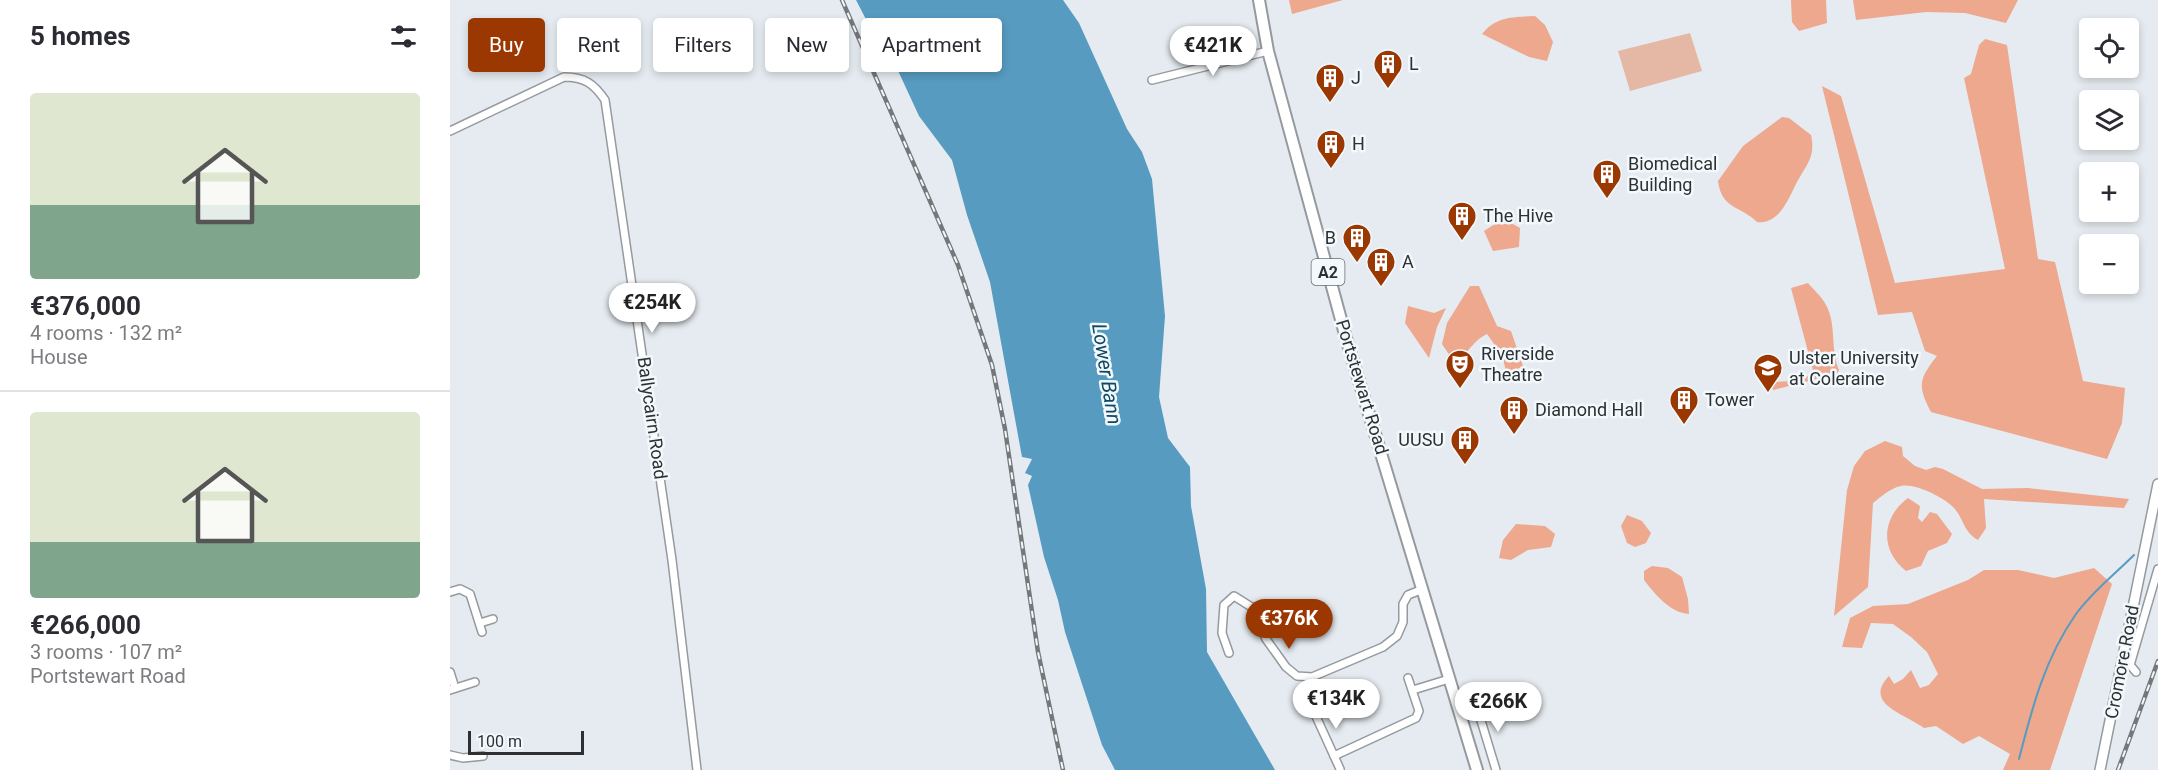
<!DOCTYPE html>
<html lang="en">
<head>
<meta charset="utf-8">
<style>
	:root { --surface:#fff; --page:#f2f2f3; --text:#2b2b33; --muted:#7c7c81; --line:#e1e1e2; --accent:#9b3701 }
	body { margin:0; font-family:Roboto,sans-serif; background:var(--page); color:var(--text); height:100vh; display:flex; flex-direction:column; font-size:22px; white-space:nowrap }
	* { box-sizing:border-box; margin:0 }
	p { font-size:20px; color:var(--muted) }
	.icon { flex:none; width:33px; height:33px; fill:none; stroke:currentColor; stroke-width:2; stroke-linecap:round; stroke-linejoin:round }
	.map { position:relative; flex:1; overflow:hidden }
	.panel { display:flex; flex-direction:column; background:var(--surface); width:450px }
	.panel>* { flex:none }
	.guide { position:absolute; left:18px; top:18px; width:570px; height:54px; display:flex; gap:12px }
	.tools { position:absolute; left:1629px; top:18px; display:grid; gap:12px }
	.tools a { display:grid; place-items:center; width:60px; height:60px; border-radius:6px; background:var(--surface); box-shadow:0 3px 9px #0003; font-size:30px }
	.scale { position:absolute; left:18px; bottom:15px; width:116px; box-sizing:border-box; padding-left:6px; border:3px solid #2e3032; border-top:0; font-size:16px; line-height:21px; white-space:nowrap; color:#2e3032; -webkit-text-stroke:4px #f2f9fd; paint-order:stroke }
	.price { position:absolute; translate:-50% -51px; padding:0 14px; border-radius:21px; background:#fff; color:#222; font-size:20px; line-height:39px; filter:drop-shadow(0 2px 3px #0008) }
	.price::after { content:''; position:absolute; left:50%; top:36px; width:18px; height:14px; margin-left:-9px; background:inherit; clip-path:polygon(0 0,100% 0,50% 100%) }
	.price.active { background:var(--accent); color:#fff }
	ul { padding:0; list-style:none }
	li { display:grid; align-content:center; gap:12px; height:318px; padding:0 30px }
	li+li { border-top:2px solid var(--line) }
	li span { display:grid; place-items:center; height:186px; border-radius:6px; color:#555 }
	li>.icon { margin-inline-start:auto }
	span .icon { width:108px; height:108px; fill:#fffc; stroke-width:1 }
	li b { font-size:26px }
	h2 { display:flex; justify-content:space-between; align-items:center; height:72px; padding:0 30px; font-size:26px }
	.tag { padding:0 21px; border-radius:6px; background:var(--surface); box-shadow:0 3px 9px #0003; font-size:21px; line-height:54px }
	.tag.active { background:var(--accent); color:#fff }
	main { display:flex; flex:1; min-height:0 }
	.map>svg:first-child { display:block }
</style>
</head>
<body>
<main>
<section class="panel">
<h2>5 homes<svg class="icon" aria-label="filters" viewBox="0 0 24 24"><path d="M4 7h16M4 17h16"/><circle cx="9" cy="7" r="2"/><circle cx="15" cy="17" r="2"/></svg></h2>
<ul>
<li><span style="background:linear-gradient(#dfe7d0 60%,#7fa58c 0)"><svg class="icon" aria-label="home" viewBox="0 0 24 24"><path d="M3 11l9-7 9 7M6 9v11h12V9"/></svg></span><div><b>€376,000</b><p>4 rooms · 132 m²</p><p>House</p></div></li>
<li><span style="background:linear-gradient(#dfe7d0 70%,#7fa58c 0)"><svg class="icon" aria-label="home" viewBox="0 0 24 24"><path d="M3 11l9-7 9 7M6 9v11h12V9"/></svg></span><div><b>€266,000</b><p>3 rooms · 107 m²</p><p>Portstewart Road</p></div></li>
</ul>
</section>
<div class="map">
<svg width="1708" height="770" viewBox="0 0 1708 770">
	<rect width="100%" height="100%" fill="#e5ebf0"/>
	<!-- green -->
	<path fill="#e5b7a5" d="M1240,33L1252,71L1180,91L1168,51Z"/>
	<!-- forest -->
	<g fill="#eda88e">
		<path d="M839,0H893L842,14Z"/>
		<path d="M1341,0H1376L1377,23L1349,31L1342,22Z"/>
		<path d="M1403,0H1568L1556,23L1515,13L1476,12L1406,20Z"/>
		<path d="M1085,16L1095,25L1103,42L1097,61L1079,57L1032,34C1046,16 1064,17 1085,16Z"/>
		<path d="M1535,39L1557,45L1588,259L1605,262L1633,381L1675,388L1672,423L1657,459L1481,412C1467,385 1469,379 1487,356L1475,351L1462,312L1428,315L1372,86L1391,96L1445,283L1555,269L1514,78L1521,74L1529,45Z"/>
		<path d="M1332,117L1339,118L1361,135C1366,157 1356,165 1347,182C1339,197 1330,225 1307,222C1290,205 1272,210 1268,181L1293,146Z"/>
		<path d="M1061,223L1070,228L1069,247L1043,251L1034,231L1045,224Z"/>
		<path d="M1358,283C1364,290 1372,297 1376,305C1387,325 1380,350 1389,370L1387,374L1323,390L1321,382L1343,381L1364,374L1341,288Z"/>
		<path d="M1020,286H1029L1047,326L1061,331L1073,366L1057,375L1052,355L1037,334C1022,341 1015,358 1004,362L992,344L997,323Z"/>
		<path d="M958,306L984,313L996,308L987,327L979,358L955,323Z"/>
		<path d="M1435,441L1452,447L1453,456L1465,466L1476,470L1485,467L1493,469L1532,489L1578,488L1679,499L1674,508L1534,499L1536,528L1528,540C1513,532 1514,518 1503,507C1493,497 1465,483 1451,486C1440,488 1431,497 1423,503L1418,587L1384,616L1397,490L1404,466L1415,451Z"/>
		<path d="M1458,498L1470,506L1468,518L1472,522L1480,512L1487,514L1502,534L1497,543L1478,551L1471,566L1456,571C1430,551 1431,518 1458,498Z"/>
		<path d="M1177,515L1192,521L1201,533L1196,543L1185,547L1177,543L1171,526Z"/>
		<path d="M1066,524L1095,526L1105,534L1101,547L1078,550L1061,560L1049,558L1053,540Z"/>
		<path d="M1202,566L1218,568L1232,577L1238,599L1239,614C1220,613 1205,594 1194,580V571Z"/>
		<path d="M1644,568L1662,584L1600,770H1553L1560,754L1529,736L1513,744L1486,726L1474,728C1456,714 1412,704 1439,676L1444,684L1453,679L1461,670L1470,688L1479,685L1488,674L1477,652L1461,637L1443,624L1421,623L1412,648L1392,647L1400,618L1423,606L1458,604L1518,580L1534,570H1568L1604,578Z"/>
	</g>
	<!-- water -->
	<path fill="#579bc1" d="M406,0H613L629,23L677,129L692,152L702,179L715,316L709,397L718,438L740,467L741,506L756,589L757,652L825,770H665L652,745L615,632L608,600L594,557L578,485L582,476L575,473L582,459L572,457L540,282L517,215L502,160L469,116L444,62L422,31Z"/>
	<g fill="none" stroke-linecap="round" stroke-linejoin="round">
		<!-- stream -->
		<path stroke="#579bc1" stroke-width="2" d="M1569,759C1582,708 1595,658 1626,614C1642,592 1665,574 1684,555"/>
		<!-- minor casing -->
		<g stroke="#949a9e" stroke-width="10">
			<g id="minor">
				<path d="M702,80L818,51"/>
				<path d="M0,131L114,77C135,77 144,84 155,100L222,560L247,770"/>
				<path d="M0,592L10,589L20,594L32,632"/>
				<path d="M30,623L43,619"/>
				<path d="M779,653L772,633L774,605L784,596L803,608L816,639L836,667L847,676L862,677L933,647L947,636L953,622V604L958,595L973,589"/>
				<path d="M0,672L5,688"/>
				<path d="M1686,672L1680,665L1708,569"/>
				<path d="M0,690L25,682"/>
				<path d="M963,690L999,679"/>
				<path d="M859,701L890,769"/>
				<path d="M1026,704L1046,770"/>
				<path d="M0,755L13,758L33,756"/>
				<path d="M884,756L966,718L969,711L958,678"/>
			</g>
		</g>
		<!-- secondary casing -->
		<g stroke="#949a9e" stroke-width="12">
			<path id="secondary" d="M1650,770L1708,484"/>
		</g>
		<!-- primary casing -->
		<g stroke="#949a9e" stroke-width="14">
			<path id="primary" d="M809,0L818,51L896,338L1027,770"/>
		</g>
		<!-- minor -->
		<use href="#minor" stroke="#fff" stroke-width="7"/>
		<!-- secondary -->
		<use href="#secondary" stroke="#fff" stroke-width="9"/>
		<!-- primary -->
		<use href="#primary" stroke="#fff" stroke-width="10"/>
		<!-- rail casing -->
		<g stroke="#75787b" stroke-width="4.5">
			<g id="rail">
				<path d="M392,0L508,265L542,365L555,429L588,652L613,770"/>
				<path d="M1668,770L1708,661"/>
			</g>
		</g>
		<!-- rail -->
		<use href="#rail" stroke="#f2f9fd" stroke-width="2" stroke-dasharray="7" stroke-linecap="butt"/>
	</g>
	<!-- icons -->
	<defs>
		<g id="building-pin" transform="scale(1.5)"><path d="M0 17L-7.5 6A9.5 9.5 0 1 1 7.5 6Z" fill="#9b3701" stroke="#f2f9fd"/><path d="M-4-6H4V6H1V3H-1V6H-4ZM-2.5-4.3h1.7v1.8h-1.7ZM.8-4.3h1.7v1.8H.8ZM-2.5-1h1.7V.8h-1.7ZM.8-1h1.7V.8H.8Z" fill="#fff"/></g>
		<g id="theatre-pin" transform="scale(1.5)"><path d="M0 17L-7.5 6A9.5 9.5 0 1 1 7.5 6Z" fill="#9b3701" stroke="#f2f9fd"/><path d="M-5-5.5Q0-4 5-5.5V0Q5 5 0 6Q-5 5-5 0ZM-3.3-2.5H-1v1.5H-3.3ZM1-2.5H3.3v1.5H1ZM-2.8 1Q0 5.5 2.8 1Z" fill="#fff"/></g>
		<g id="university-pin" transform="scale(1.5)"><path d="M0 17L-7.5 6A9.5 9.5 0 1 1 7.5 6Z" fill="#9b3701" stroke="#f2f9fd"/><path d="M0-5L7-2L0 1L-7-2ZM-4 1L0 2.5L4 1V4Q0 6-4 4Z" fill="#fff"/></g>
	</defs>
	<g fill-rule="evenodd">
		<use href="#building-pin" x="938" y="64"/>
		<use href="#building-pin" x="880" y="78"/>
		<use href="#building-pin" x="881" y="144"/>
		<use href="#building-pin" x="1157" y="174"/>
		<use href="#building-pin" x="1012" y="216"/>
		<use href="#building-pin" x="907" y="238"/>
		<use href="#building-pin" x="931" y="262"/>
		<use href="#theatre-pin" x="1010" y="364"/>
		<use href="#university-pin" x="1318" y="368"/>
		<use href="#building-pin" x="1234" y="400"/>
		<use href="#building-pin" x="1064" y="410"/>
		<use href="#building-pin" x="1015" y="440"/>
	</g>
	<g text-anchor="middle" stroke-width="5" stroke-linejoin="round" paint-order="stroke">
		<!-- shield labels -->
		<rect fill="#f2f9fd" stroke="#696c6f" stroke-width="1.5" x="861.5" y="259" width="33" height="26" rx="4.5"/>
		<g font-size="16" font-weight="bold" fill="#2e3032">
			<text x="878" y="278">A2</text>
		</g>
		<!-- poi labels -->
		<g font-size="18" fill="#2e3032" stroke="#f2f9fd" text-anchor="start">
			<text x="959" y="70">L</text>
			<text x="901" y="84">J</text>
			<text x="902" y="150">H</text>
			<text x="1178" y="170">Biomedical<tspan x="1178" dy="21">Building</tspan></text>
			<text x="1033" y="222">The Hive</text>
			<text x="886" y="244" text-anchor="end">B</text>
			<text x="952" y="268">A</text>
			<text x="1031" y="360">Riverside<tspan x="1031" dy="21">Theatre</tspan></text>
			<text x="1339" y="364">Ulster University<tspan x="1339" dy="21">at Coleraine</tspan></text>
			<text x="1255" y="406">Tower</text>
			<text x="1085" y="416">Diamond Hall</text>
			<text x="994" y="446" text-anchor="end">UUSU</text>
		</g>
		<!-- street labels -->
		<g font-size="18" fill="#2e3032" stroke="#f2f9fd">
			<text transform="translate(912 387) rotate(73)" y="6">Portstewart Road</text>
			<text transform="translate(202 418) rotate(82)" y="6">Ballycairn Road</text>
			<text transform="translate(1672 662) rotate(-79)" y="6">Cromore Road</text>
		</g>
		<!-- water labels -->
		<g font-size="20" font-style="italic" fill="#104862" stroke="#f2f9fd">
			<text transform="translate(657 374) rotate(81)" y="7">Lower Bann</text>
		</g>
	</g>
</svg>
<div class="tools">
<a><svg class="icon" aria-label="locate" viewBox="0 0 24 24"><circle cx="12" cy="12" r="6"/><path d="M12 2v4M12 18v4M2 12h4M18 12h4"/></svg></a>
<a><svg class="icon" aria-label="layers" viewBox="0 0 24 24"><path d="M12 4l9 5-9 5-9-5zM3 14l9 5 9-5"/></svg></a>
<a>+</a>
<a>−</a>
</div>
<div class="scale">100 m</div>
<b class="price" style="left:763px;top:77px">€421K</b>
<b class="price" style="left:202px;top:334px">€254K</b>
<b class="price active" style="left:839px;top:650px">€376K</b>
<b class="price" style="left:886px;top:730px">€134K</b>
<b class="price" style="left:1048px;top:733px">€266K</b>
<div class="guide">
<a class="tag active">Buy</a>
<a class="tag">Rent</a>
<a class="tag">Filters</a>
<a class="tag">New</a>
<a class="tag">Apartment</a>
</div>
</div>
</main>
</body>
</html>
